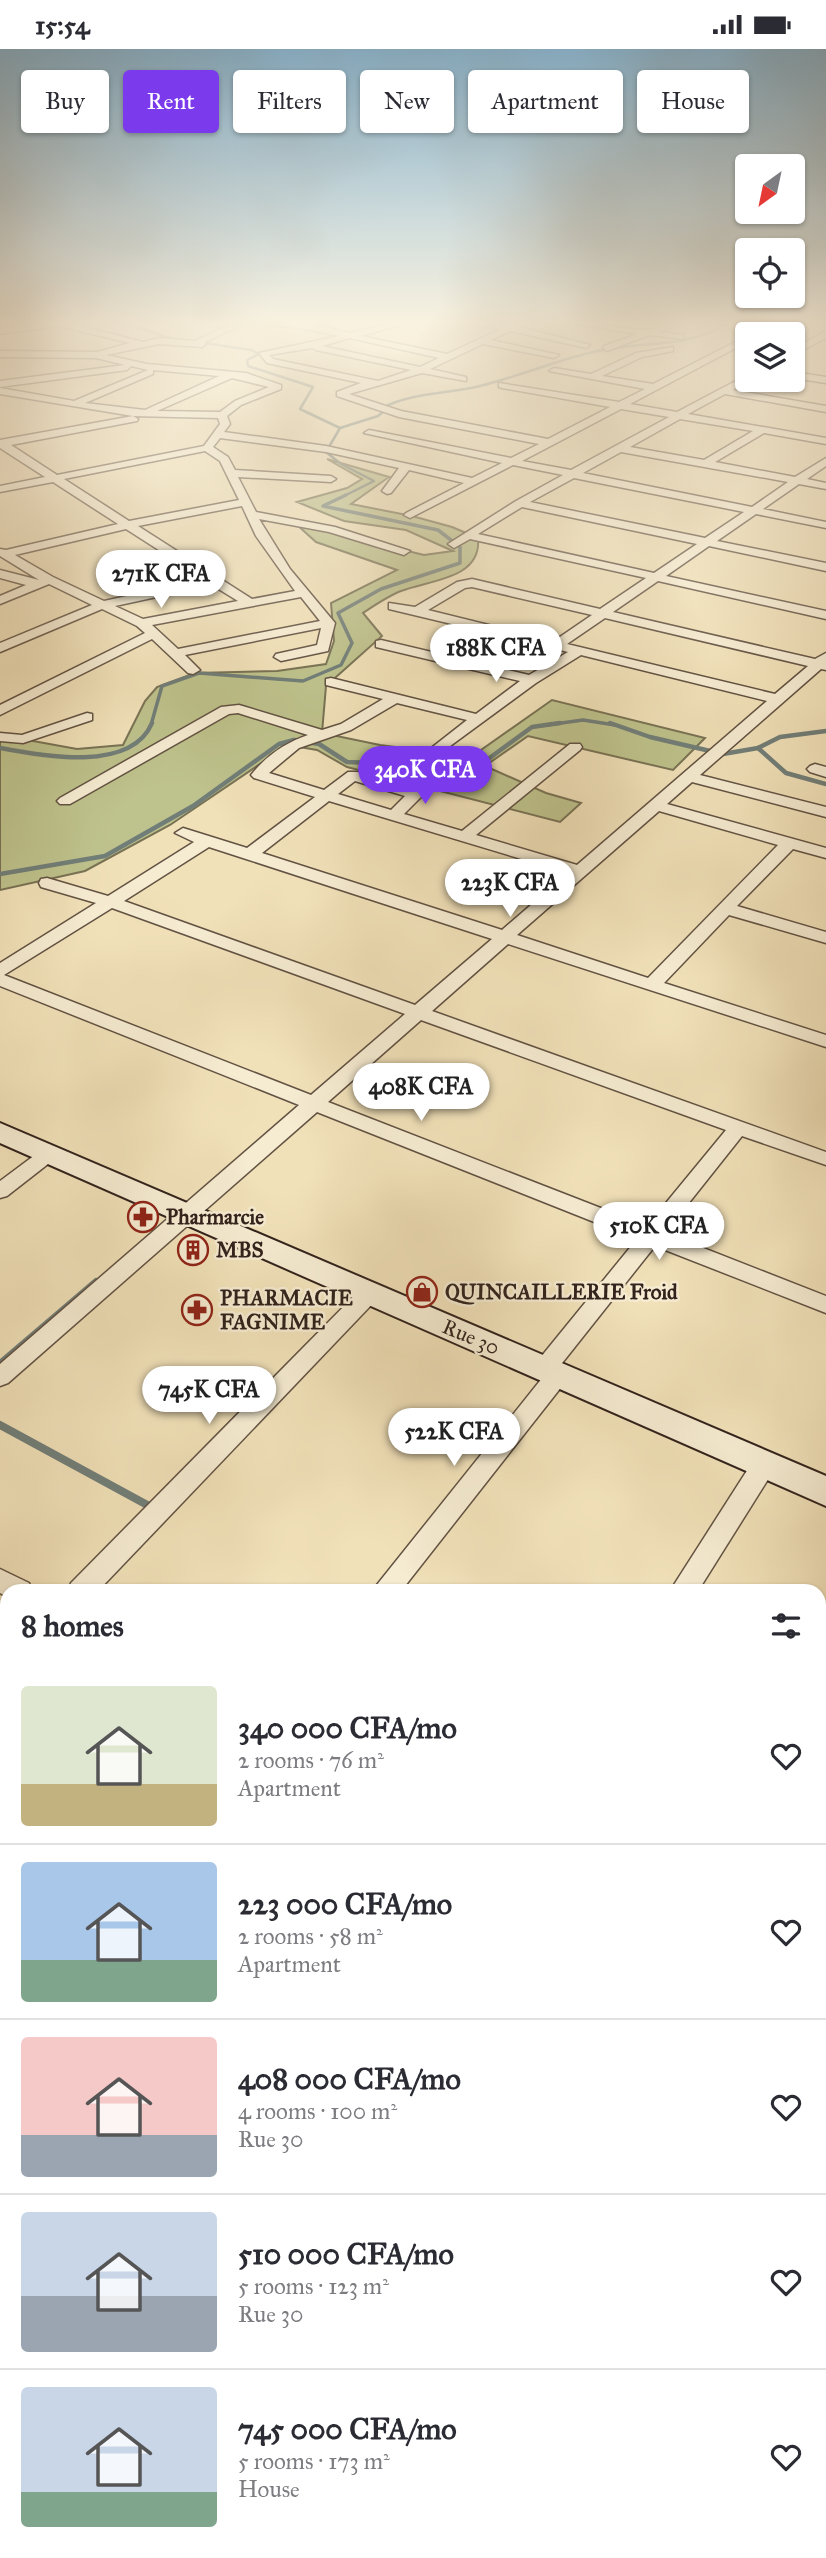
<!DOCTYPE html>
<html lang="en">
<head>
<meta charset="utf-8">
<style>
	:root { --surface:#fff; --page:#f2f2f3; --text:#2b2b33; --muted:#7c7c81; --line:#e1e1e2; --accent:#7c3aed }
	body { margin:0; font-family:"IM FELL Great Primer",serif; background:var(--page); color:var(--text); height:100vh; display:flex; flex-direction:column; font-size:26px; white-space:nowrap }
	* { box-sizing:border-box; margin:0 }
	p { font-size:23px; color:var(--muted) }
	.icon { flex:none; width:38px; height:38px; fill:none; stroke:currentColor; stroke-width:2; stroke-linecap:round; stroke-linejoin:round }
	.map { position:relative; flex:1; overflow:hidden }
	.side { position:absolute; left:0px; top:1535px; width:826px; height:975px; display:flex; flex-direction:column; background:var(--surface); border-radius:21px 21px 0 0; box-shadow:0 2px 5px #0004 }
	.side>* { flex:none }
	.top-card { position:absolute; left:21px; top:21px; width:784px; height:63px; display:flex; gap:14px }
	.needle { width:46px; rotate:213deg }
	.buttons { position:absolute; left:735px; top:105px; display:grid; gap:14px }
	.buttons a { display:grid; place-items:center; width:70px; height:70px; border-radius:7px; background:var(--surface); box-shadow:0 2px 5px #0004; font-size:35px }
	.price { position:absolute; translate:-50% -60px; padding:0 16px; border-radius:24px; background:#fff; color:#222; font-size:23px; line-height:46px; filter:drop-shadow(0 2px 4px #0008) }
	.price::after { content:''; position:absolute; left:50%; top:42px; width:21px; height:16px; margin-left:-10px; background:inherit; clip-path:polygon(0 0,100% 0,50% 100%) }
	.price.selected { background:var(--accent); color:#fff }
	ul { padding:0; list-style:none }
	li { display:flex; align-items:center; gap:21px; height:175px; padding:0 21px }
	li+li { border-top:2px solid var(--line) }
	li span { display:grid; place-items:center; flex:none; width:196px; height:140px; border-radius:7px; color:#555 }
	li>.icon { margin-inline-start:auto }
	span .icon { width:84px; height:84px; fill:#fffc; stroke-width:1 }
	li b { font-size:30px }
	h2 { display:flex; justify-content:space-between; align-items:center; height:84px; padding:0 21px; font-size:30px }
	.tag { padding:0 24px; border-radius:7px; background:var(--surface); box-shadow:0 2px 5px #0004; font-size:24px; line-height:63px }
	.tag.selected { background:var(--accent); color:#fff }
	.status { display:flex; justify-content:space-between; align-items:center; height:49px; padding:0 35px; background:var(--surface); direction:ltr }
	.status svg { height:19px; fill:currentColor }
	.map>svg:first-child { display:block }
</style>
</head>
<body>
<div class="status"><b>15:54</b><svg viewBox="0 0 49 12"><path d="M0 12V9h3v3zM5 12V6h3v6zM10 12V3h3v9zM15 12V0h3v12zM26 1h20v11H26zM47 4h2v5h-2z"/></svg></div>
<div class="map">
<svg width="826" height="2509" viewBox="0 0 826 2509">
	<rect width="100%" height="100%" fill="#f1e1b9"/>
	<filter id="stains"><feTurbulence type="fractalNoise" baseFrequency=".00286" numOctaves="4"/><feColorMatrix values="0 0 0 0 .2 0 0 0 0 .09 0 0 0 0 .02 0 0 0 .5 -.17"/></filter>
	<radialGradient id="worn" r=".72"><stop offset=".6" stop-color="#630" stop-opacity="0"/><stop offset="1" stop-color="#630" stop-opacity=".3"/></radialGradient>
	<!-- green -->
	<g fill="#bec28c" stroke="#787254" stroke-width="2">
		<path d="M327,410L389,428L351,455L412,467L452,478L478,489C482,530 430,531 401,542C388,547 375,556 363,564L382,587L326,637L322,684L380,696L471,708L552,651L705,689L673,721L528,687L485,717L546,744L581,754L560,773L347,718L317,701L288,696L170,776L85,822L0,841V686L77,700L123,696L145,652L157,638L195,624L277,622L326,615L334,592L331,554L397,521L316,493L296,475L424,506L453,502L406,481L344,472L297,453L347,439L362,430Z"/>
		<path d="M7,1665V1863L0,1858V1672Z"/>
	</g>
	<g fill="none" stroke-linecap="round" stroke-linejoin="round">
		<!-- stream-far5 -->
		<g stroke="#717e78" stroke-width="2.5">
			<path d="M118,271L175,291"/>
			<path d="M200,293L251,301L259,305L247,311L248,317L313,338L300,360L340,379L326,403L341,415L374,432L342,448"/>
			<path d="M340,379L378,367L383,363L382,359C413,343 447,345 480,337C525,326 568,306 614,299C655,293 697,297 732,271"/>
		</g>
		<!-- stream-far4 -->
		<g stroke="#717e78" stroke-width="3.5">
			<path d="M151,676L162,637L199,624L303,632L341,616L352,594L338,564L381,540L460,514V498L438,481L323,457L346,446"/>
			<path d="M547,676L583,671L615,676"/>
		</g>
		<!-- stream-far3 -->
		<g stroke="#717e78" stroke-width="4.5">
			<path d="M610,674L650,688L723,705L758,699L780,688L826,682"/>
			<path d="M0,699C42,707 131,724 152,674"/>
			<path d="M758,699L786,724L826,735"/>
			<path d="M0,825L105,807L193,757L279,695L294,691L319,695L347,713L375,714L391,723L480,716L532,678L560,674"/>
		</g>
		<!-- stream-far2 -->
		<path stroke="#717e78" stroke-width="6" d="M0,1314L96,1232"/>
		<!-- stream-far1 -->
		<path stroke="#717e78" stroke-width="8" d="M0,1376L151,1458L148,1461"/>
		<!-- stream -->
		<g stroke="#717e78" stroke-width="10">
			<path d="M819,2046L826,2051"/>
			<path d="M819,2298L826,2296"/>
			<path d="M47,2509L71,2502"/>
		</g>
		<!-- street casing -->
		<g stroke="#625243" stroke-width="3">
			<g id="street">
				<path d="M62,271H77L73,275L143,293L159,289L195,292L235,273L231,271L301,273L350,284L403,271H417L361,287L447,305L501,280L447,271L510,276L520,271H531L519,278L590,296L586,299L511,282L491,291L559,306L554,309L483,295L430,320L466,328V332L422,324L349,345L401,362L548,390L610,358L502,339L499,338V334L619,353L645,340L549,322L554,319L591,325L636,304L673,298V302L642,308L602,327L653,335L747,287V293L630,355L677,363L747,326V331H750L733,341L826,357V363L725,345L688,365L826,389V395L764,384L715,413L795,428L826,409V417L807,430L826,434V440L799,435L763,460L826,473V479L756,465L717,492L826,514V522L709,497L666,527L826,562V570L658,532L613,563L815,610L826,604V621L821,620L700,726L826,758V768L692,733L667,755L826,799V809L793,800L737,857L826,883V894L729,866L664,934L826,986V998L508,895L432,962L826,1103V1116L742,1087L665,1184L826,1247V1264L655,1197L559,1318L566,1320L570,1326L566,1332L401,1542H372L543,1328L536,1326L532,1320L536,1314L637,1190L317,1063L8,1334L0,1337V1315L299,1056L0,937V914L96,854L41,838L39,834L41,830L47,829L108,847L194,793L175,784L183,779L247,799L315,748L254,729L251,726C267,706 285,694 308,686L238,664L229,665L70,755H60L57,752L60,749L221,658L239,656L322,681L341,675L383,650L326,636V630L331,629L476,665L520,632L376,598V592L381,591L529,626L568,603L389,560V554L415,558L457,533L472,530L600,560L646,529L470,490L454,499L448,495L516,452L563,426L513,416L410,469L404,466L406,464L464,434L409,421L391,444L387,445L382,442L399,419L326,403L220,389L213,398L228,408L235,421L331,427L336,430L331,433L238,428L256,463L335,478L410,502L404,506L329,483L259,470L290,520L335,574L328,602L281,612L274,608L276,605L317,596L321,579L185,606L200,621L193,625L188,624L152,590L0,666V656L145,584L137,577L102,560L0,603V594L92,556L49,535L0,555V547L26,536L0,529V521L39,531L0,507V500L6,501L118,475L53,433L0,443V437L45,428L0,399V391L133,367L0,345V339L74,352L148,321L131,317L127,321L0,338V332L125,316L96,309L0,308V302L97,303L130,294L58,277L0,285V279ZM246,274L301,279L339,287L259,304L267,314L361,334L337,343V347L399,368L539,395L511,409L369,381L364,384L502,414L472,429L326,397L224,383L230,375L227,367L241,356L281,340V336L246,324L147,315L106,306L159,295L202,298L206,295L205,293ZM350,289L439,309L420,318L322,297ZM312,299L316,301L411,321L378,332L273,310L269,306ZM153,321L219,327L145,361L85,354L153,325ZM232,329L269,338L235,352L220,363L157,362ZM621,360L669,368L571,421L522,412ZM133,367L218,369L220,375L204,397L57,426L11,396L137,372L138,370ZM680,370L753,382L704,411L630,398ZM205,402L220,412L239,451L129,472L64,430ZM621,403L788,433L752,458L583,424ZM574,429L744,463L705,489L530,453ZM242,457L256,487L295,542L252,550L138,477ZM522,458L697,495L654,524L478,485ZM126,480L204,530L104,552L53,528L15,506ZM212,536L238,552L143,570L115,557ZM472,538L592,566L554,592L428,561L465,539ZM301,548L320,572L178,600L152,576ZM605,569L808,617L775,645L567,595ZM581,606L767,652L577,816L476,786L580,701L582,698L580,695H570L462,782L404,765L424,745L421,742L358,723H348L324,741L269,724L299,699L351,681L397,654L467,671L430,700L432,703H442L536,634ZM355,732L405,747L391,761L338,745ZM329,752L568,824L502,881L262,804ZM659,762L778,796L648,929L517,886ZM209,798L243,809L492,890L415,956L124,852ZM112,859L405,965L311,1046L4,926ZM421,971L726,1081L647,1177L328,1053Z"/>
				<path d="M552,271C583,271 614,280 645,281C659,281 672,271 687,271L660,283L683,286V290L649,286L607,302L603,299L604,297L638,285Z"/>
				<path d="M774,271H784L761,285H751Z"/>
				<path d="M826,282V289L793,306V300Z"/>
				<path d="M793,323L826,328V334L793,329Z"/>
				<path d="M87,664L92,665V671L23,694L0,692V684L22,686Z"/>
				<path d="M815,715L826,718V728L810,723L807,720L810,717Z"/>
				<path d="M50,1098L57,1100L60,1104L57,1108L7,1147L0,1149V1132L43,1100Z"/>
				<path d="M370,1236L378,1239L381,1244L378,1249L98,1542H68L71,1534L362,1239Z"/>
				<path d="M764,1407L773,1409L777,1416L698,1542H670L755,1409Z"/>
				<path d="M0,1520L29,1534L32,1542H7V1548L0,1544Z"/>
				<path d="M7,1606V1634L0,1637V1609Z"/>
				<path d="M0,1821L7,1824V1856L0,1853Z"/>
				<path d="M826,1875V1918L819,1921V1877Z"/>
				<path d="M819,1976L826,1979V2014L819,2011Z"/>
				<path d="M7,1996V2036L0,2039V1999Z"/>
				<path d="M369,2502H415L417,2509H371Z"/>
			</g>
		</g>
		<!-- secondary casing -->
		<g stroke="#32221c" stroke-width="4">
			<g id="secondary">
				<path d="M0,1074L826,1427V1457L0,1094Z"/>
				<path d="M826,2206V2260L819,2262V2208Z"/>
				<path d="M7,2453V2502H29L16,2509H0V2455Z"/>
			</g>
		</g>
		<!-- street -->
		<use href="#street" fill="#f6ecd2" fill-rule="evenodd"/>
		<!-- secondary -->
		<use href="#secondary" fill="#f6ecd2" fill-rule="evenodd"/>
	</g>
	<!-- sky -->
	<linearGradient id="sky" x2="0" y2="1"><stop stop-color="#89b7d4"/><stop offset="0.44" stop-color="#f9f2e0"/><stop offset="1" stop-color="#f9f2e0" stop-opacity="0"/></linearGradient>
	<rect width="826" height="622" fill="url(#sky)"/>
	<!-- icons -->
	<defs>
		<g id="pharmacy-ring" transform="scale(1.575)"><circle r="9.5" fill="#f6ecd2" stroke="#8f2418" stroke-width="1.5"/><path d="M-2-6h4v4h4v4h-4v4h-4v-4h-4v-4h4Z" fill="#8f2418"/></g>
		<g id="building-ring" transform="scale(1.575)"><circle r="9.5" fill="#f6ecd2" stroke="#8f2418" stroke-width="1.5"/><path d="M-4-6H4V6H1V3H-1V6H-4ZM-2.5-4.3h1.7v1.8h-1.7ZM.8-4.3h1.7v1.8H.8ZM-2.5-1h1.7V.8h-1.7ZM.8-1h1.7V.8H.8Z" fill="#8f2418"/></g>
		<g id="shop-ring" transform="scale(1.575)"><circle r="9.5" fill="#f6ecd2" stroke="#8f2418" stroke-width="1.5"/><path d="M-5-2.5h2.3a2.7 3.5 0 0 1 5.4 0H5L5.5 6h-11ZM-1.5-2.5h3a1.5 2.3 0 0 0-3 0Z" fill="#8f2418"/></g>
	</defs>
	<g fill-rule="evenodd">
		<use href="#pharmacy-ring" x="143" y="1168"/>
		<use href="#building-ring" x="193" y="1201"/>
		<use href="#shop-ring" x="422" y="1243"/>
		<use href="#pharmacy-ring" x="197" y="1261"/>
	</g>
	<g text-anchor="middle" stroke-width="5" stroke-linejoin="round" paint-order="stroke">
		<!-- poi labels -->
		<g font-size="21" font-weight="bold" fill="#32221c" stroke="#f6ecd2" text-anchor="start">
			<text x="166" y="1175">Pharmarcie</text>
			<text x="216" y="1208">MBS</text>
			<text x="445" y="1250">QUINCAILLERIE Froid</text>
			<text x="220" y="1256">PHARMACIE<tspan x="220" dy="24">FAGNIME</tspan></text>
		</g>
		<!-- street labels -->
		<g font-size="21" fill="#32221c" stroke="#f6ecd2">
			<text transform="translate(471 1288) rotate(23)" y="7">Rue 30</text>
		</g>
	</g>
	<rect width="100%" height="100%" filter="url(#stains)"/>
	<rect width="100%" height="100%" fill="url(#worn)"/>
</svg>
<div class="buttons">
<a><svg class="needle" viewBox="-14 -14 28 28"><path d="M0-13l5 13h-10z" fill="#e53935"/><path d="M0 13l5-13h-10z" fill="#7c7c81"/></svg></a>
<a><svg class="icon" aria-label="locate" viewBox="0 0 24 24"><circle cx="12" cy="12" r="6"/><path d="M12 2v4M12 18v4M2 12h4M18 12h4"/></svg></a>
<a><svg class="icon" aria-label="layers" viewBox="0 0 24 24"><path d="M12 4l9 5-9 5-9-5zM3 14l9 5 9-5"/></svg></a>
</div>
<b class="price" style="left:161px;top:561px">271K CFA</b>
<b class="price" style="left:496px;top:635px">188K CFA</b>
<b class="price selected" style="left:425px;top:757px">340K CFA</b>
<b class="price" style="left:510px;top:870px">223K CFA</b>
<b class="price" style="left:421px;top:1074px">408K CFA</b>
<b class="price" style="left:659px;top:1213px">510K CFA</b>
<b class="price" style="left:209px;top:1377px">745K CFA</b>
<b class="price" style="left:454px;top:1419px">522K CFA</b>
<div class="top-card">
<a class="tag">Buy</a>
<a class="tag selected">Rent</a>
<a class="tag">Filters</a>
<a class="tag">New</a>
<a class="tag">Apartment</a>
<a class="tag">House</a>
</div>
<section class="side">
<h2>8 homes<svg class="icon" aria-label="filters" viewBox="0 0 24 24"><path d="M4 7h16M4 17h16"/><circle cx="9" cy="7" r="2"/><circle cx="15" cy="17" r="2"/></svg></h2>
<ul>
<li><span style="background:linear-gradient(#dfe7d0 70%,#c2b280 0)"><svg class="icon" aria-label="home" viewBox="0 0 24 24"><path d="M3 11l9-7 9 7M6 9v11h12V9"/></svg></span><div><b>340 000 CFA/mo</b><p>2 rooms · 76 m²</p><p>Apartment</p></div><svg class="icon" aria-label="heart" viewBox="0 0 24 24"><path d="M12 20l-8-8c-3-5 5-10 8-4 3-6 11-1 8 4z"/></svg></li>
<li><span style="background:linear-gradient(#a9c7e8 70%,#7fa58c 0)"><svg class="icon" aria-label="home" viewBox="0 0 24 24"><path d="M3 11l9-7 9 7M6 9v11h12V9"/></svg></span><div><b>223 000 CFA/mo</b><p>2 rooms · 58 m²</p><p>Apartment</p></div><svg class="icon" aria-label="heart" viewBox="0 0 24 24"><path d="M12 20l-8-8c-3-5 5-10 8-4 3-6 11-1 8 4z"/></svg></li>
<li><span style="background:linear-gradient(#f6c9c9 70%,#9aa5b1 0)"><svg class="icon" aria-label="home" viewBox="0 0 24 24"><path d="M3 11l9-7 9 7M6 9v11h12V9"/></svg></span><div><b>408 000 CFA/mo</b><p>4 rooms · 100 m²</p><p>Rue 30</p></div><svg class="icon" aria-label="heart" viewBox="0 0 24 24"><path d="M12 20l-8-8c-3-5 5-10 8-4 3-6 11-1 8 4z"/></svg></li>
<li><span style="background:linear-gradient(#c9d6e8 60%,#9aa5b1 0)"><svg class="icon" aria-label="home" viewBox="0 0 24 24"><path d="M3 11l9-7 9 7M6 9v11h12V9"/></svg></span><div><b>510 000 CFA/mo</b><p>5 rooms · 123 m²</p><p>Rue 30</p></div><svg class="icon" aria-label="heart" viewBox="0 0 24 24"><path d="M12 20l-8-8c-3-5 5-10 8-4 3-6 11-1 8 4z"/></svg></li>
<li><span style="background:linear-gradient(#c9d6e8 75%,#7fa58c 0)"><svg class="icon" aria-label="home" viewBox="0 0 24 24"><path d="M3 11l9-7 9 7M6 9v11h12V9"/></svg></span><div><b>745 000 CFA/mo</b><p>5 rooms · 173 m²</p><p>House</p></div><svg class="icon" aria-label="heart" viewBox="0 0 24 24"><path d="M12 20l-8-8c-3-5 5-10 8-4 3-6 11-1 8 4z"/></svg></li>
</ul>
</section>
</div>
</body>
</html>
